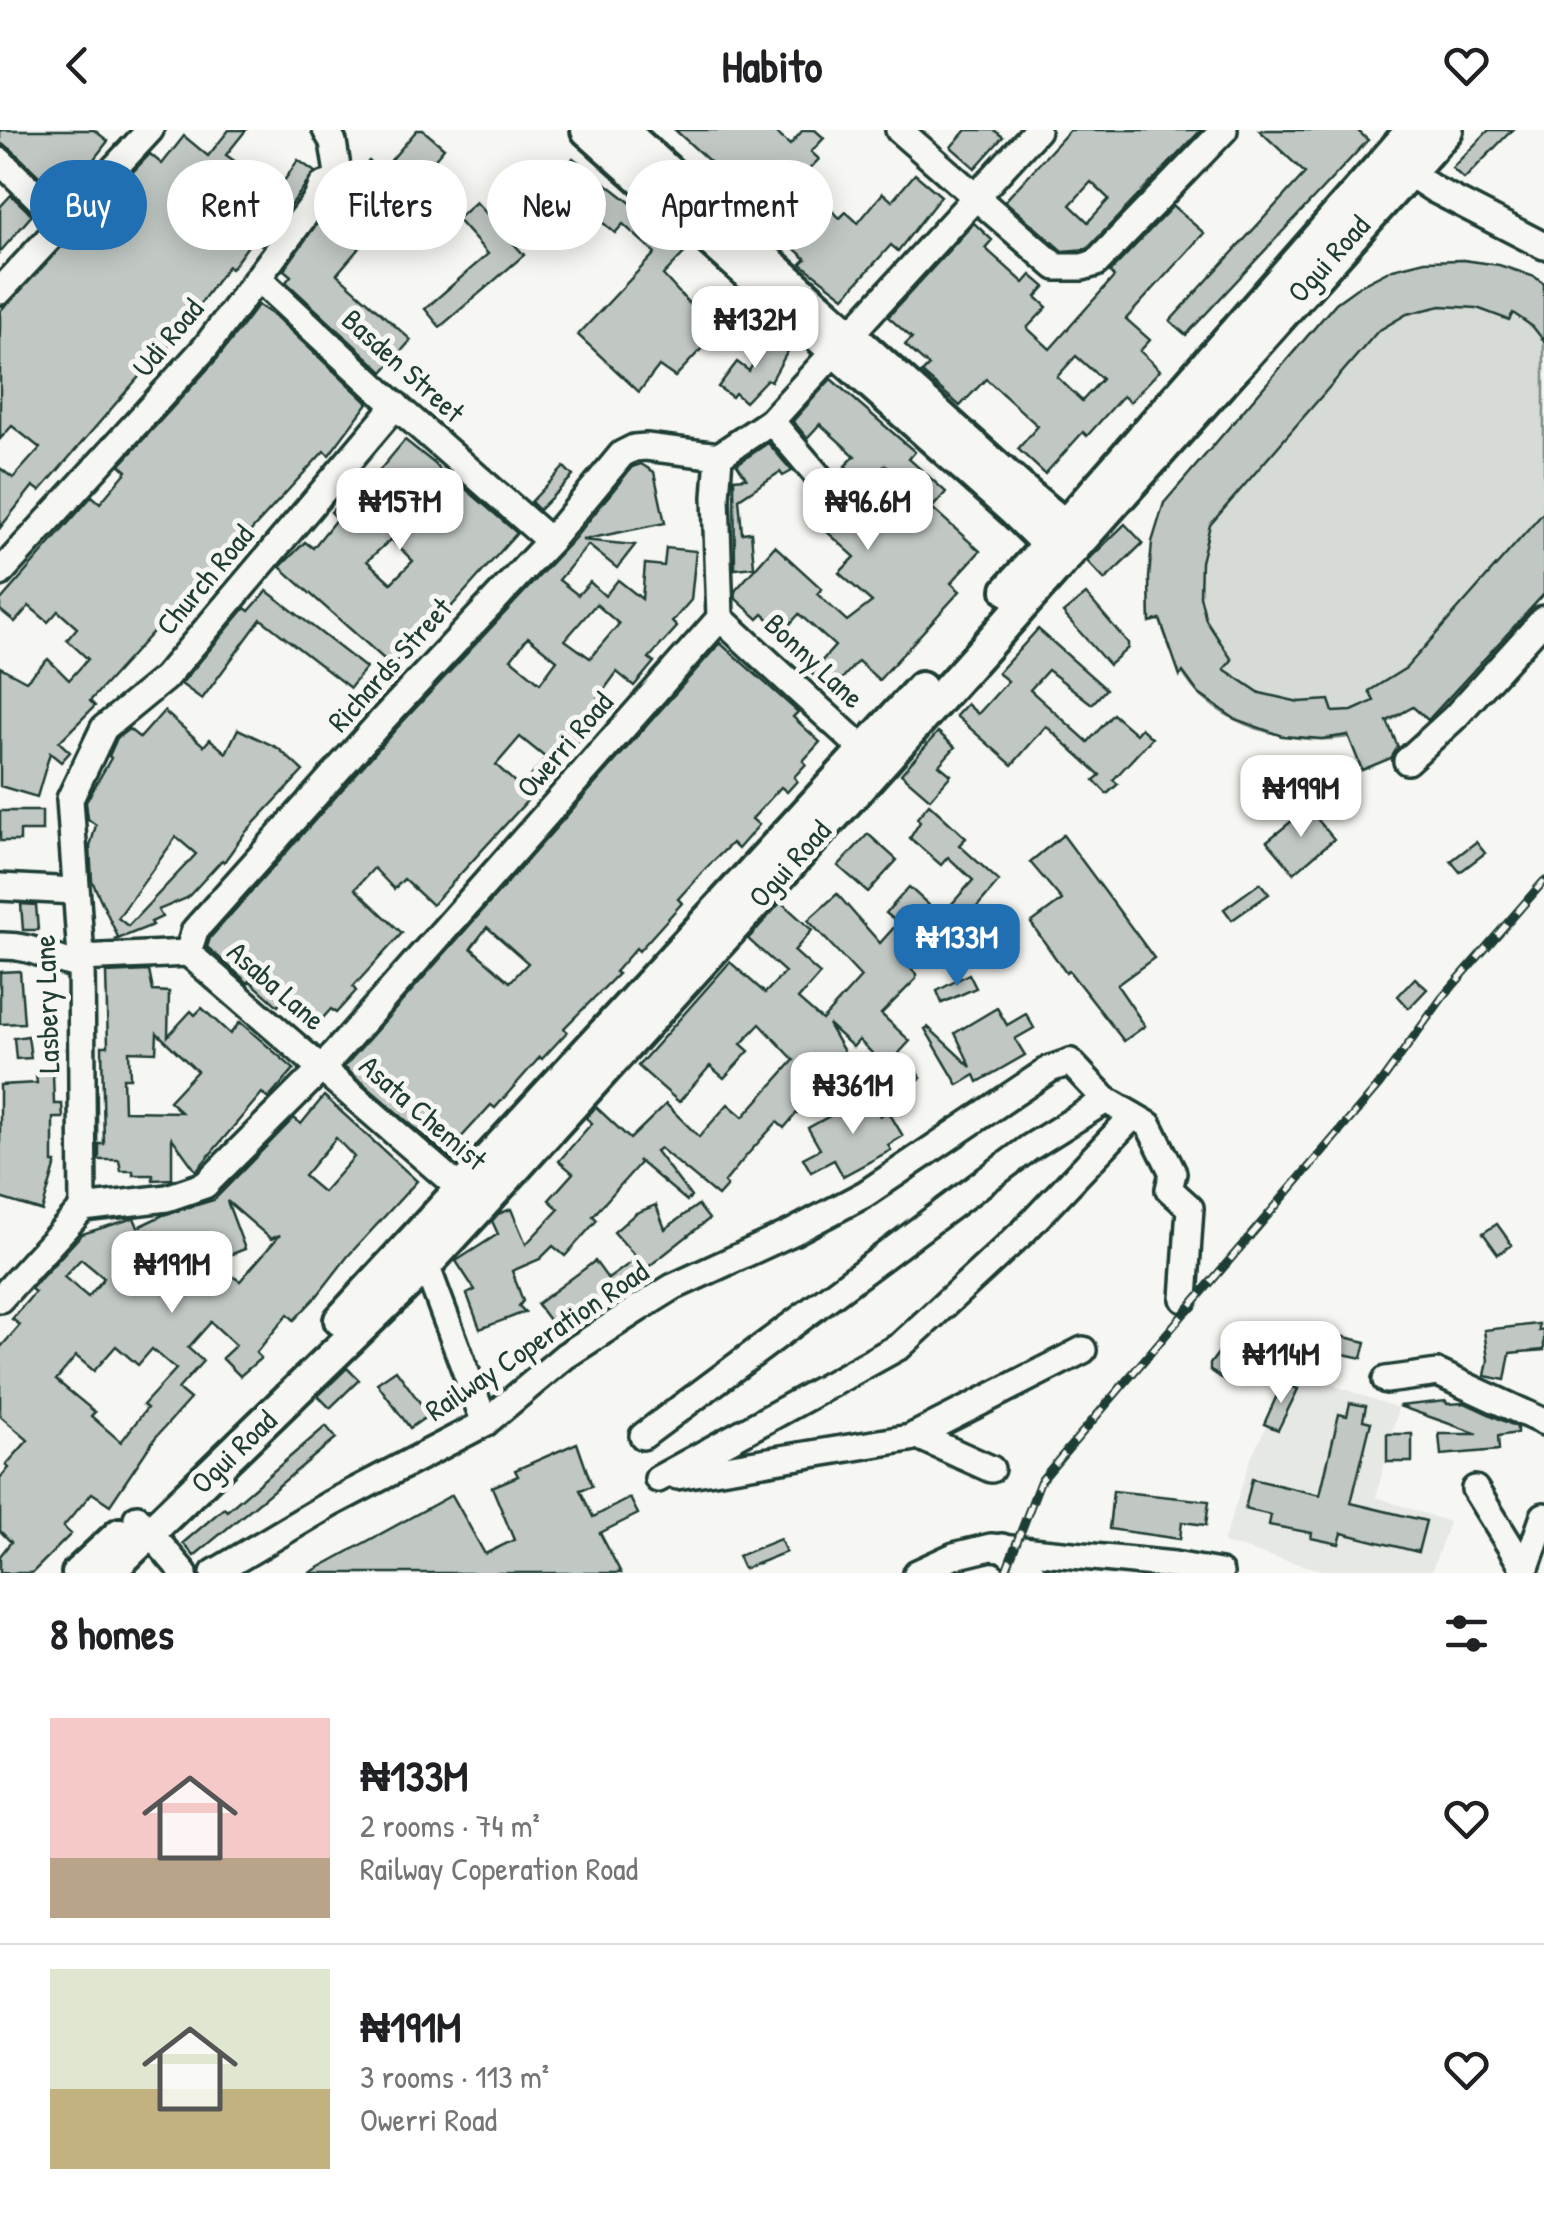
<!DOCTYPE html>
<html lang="en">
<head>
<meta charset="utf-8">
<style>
	:root { --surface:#fff; --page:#f2f2f2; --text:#202124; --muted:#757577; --line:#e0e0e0; --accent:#1f6fb2 }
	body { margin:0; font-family:"Patrick Hand",sans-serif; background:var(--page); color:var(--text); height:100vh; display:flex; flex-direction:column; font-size:38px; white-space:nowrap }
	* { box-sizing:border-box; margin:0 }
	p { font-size:32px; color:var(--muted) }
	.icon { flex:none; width:55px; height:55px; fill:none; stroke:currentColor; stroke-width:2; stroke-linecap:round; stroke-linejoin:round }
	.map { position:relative; height:1443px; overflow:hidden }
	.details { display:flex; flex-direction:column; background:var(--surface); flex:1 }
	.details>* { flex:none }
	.top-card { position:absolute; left:30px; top:30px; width:1000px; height:90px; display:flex; gap:20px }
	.price { position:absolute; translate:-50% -85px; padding:0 22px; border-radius:20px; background:#fff; color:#222; font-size:32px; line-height:65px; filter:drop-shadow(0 2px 5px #0008) }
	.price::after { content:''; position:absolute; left:50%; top:60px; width:30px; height:22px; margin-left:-15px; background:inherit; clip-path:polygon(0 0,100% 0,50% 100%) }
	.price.current { background:var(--accent); color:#fff }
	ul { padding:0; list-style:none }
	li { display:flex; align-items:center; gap:30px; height:250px; padding:0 50px }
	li+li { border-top:2px solid var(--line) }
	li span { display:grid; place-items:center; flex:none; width:280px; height:200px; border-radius:0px; color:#555 }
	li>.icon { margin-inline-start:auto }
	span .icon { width:120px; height:120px; fill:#fffc; stroke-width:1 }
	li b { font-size:42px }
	h2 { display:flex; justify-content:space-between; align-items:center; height:120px; padding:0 50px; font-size:42px }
	.tag { padding:0 35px; border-radius:45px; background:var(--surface); box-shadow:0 5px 25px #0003; font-size:35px; line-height:90px }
	.tag.current { background:var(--accent); color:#fff }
	header { display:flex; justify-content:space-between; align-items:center; height:130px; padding:0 50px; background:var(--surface); font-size:45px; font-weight:700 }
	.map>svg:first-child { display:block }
</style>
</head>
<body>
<header><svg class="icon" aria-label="back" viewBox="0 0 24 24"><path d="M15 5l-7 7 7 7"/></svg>Habito<svg class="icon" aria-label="heart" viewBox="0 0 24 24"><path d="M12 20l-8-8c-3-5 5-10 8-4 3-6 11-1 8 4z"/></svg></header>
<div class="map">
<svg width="1544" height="1443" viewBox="0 0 1544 1443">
	<rect width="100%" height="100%" fill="#f6f6f2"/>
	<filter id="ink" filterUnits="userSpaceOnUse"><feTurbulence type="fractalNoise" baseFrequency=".01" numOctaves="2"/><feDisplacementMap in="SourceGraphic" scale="20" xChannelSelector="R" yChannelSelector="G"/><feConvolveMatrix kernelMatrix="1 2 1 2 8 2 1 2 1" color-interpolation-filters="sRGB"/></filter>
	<g filter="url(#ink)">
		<!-- built -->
		<path fill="#e6e8e4" d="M1293,1241L1398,1278L1376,1367L1449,1392L1431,1443H1332L1223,1413L1251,1328Z"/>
		<!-- green -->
		<path fill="#d6dbd6" stroke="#7a8c85" stroke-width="2.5" d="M1463,130C1491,134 1521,137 1544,154V464L1429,591L1413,577C1398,585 1381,598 1365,603C1311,619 1240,603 1199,564C1179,544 1169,516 1160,490L1150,492C1149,448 1151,415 1164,373L1336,173C1379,141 1410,131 1463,130Z"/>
		<!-- building -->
		<g fill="#c1c8c3" stroke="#1f3d34" stroke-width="2.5" fill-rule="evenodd">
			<path d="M0,0H94L108,11L63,69L11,19L0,13Z"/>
			<path d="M229,0H246L226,25L263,51L258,90L298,30L315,42L262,115L253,109L231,139L228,136L160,228L157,226L40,361L33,356L0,398V338L13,348L40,318L12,296L0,309V181L150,24L162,34L184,6L208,26Z"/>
			<path d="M417,0H423L444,18L337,144L411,210L383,242L286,152L291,146L284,140L334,69L351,61L355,45L369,31L381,42Z"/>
			<path d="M675,0H773L790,15L803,0H815L824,8L811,22L819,29L798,51L840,88L846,82L858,93L883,63L892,71L915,44L941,66L898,121L891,115L844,167L801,134L806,129L756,84L761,78Z"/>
			<path d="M966,0H994L1003,7L975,38L951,17Z"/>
			<path d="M1070,0H1201L1087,119L1062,121L1005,71ZM1091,52L1109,69L1088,92L1070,75Z"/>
			<path d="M1259,0H1357L1368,10L1186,205L1170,191L1305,43Z"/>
			<path d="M1489,0H1512L1464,49L1452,38Z"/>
			<path d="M573,28L636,77L634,80L670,114L677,107L689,118L663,145L716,203L675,247L659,236L639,262L578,205L655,123L623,94L615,103L602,92L604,89L567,60L565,63L553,53Z"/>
			<path d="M11,65L32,85L0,122V77Z"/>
			<path d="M476,72L524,125L440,197L425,179L488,124L457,89Z"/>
			<path d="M1173,76L1204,103L1126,189L1150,210L1140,221L1160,240L1130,272L1123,266L1087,306L1083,302L1045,344L1018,319L1038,296L986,249L960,276L922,243L929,236L905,215L912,208L888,187L974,93L992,110L985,118L1024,153L1031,145L1045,157L1036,167L1047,177L1027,198L1050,219L1114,147L1110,142ZM1076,226L1102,249L1082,271L1057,247Z"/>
			<path d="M1463,130L1499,135L1535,147L1544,154V211L1533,197L1513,183L1509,190L1477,178L1441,176L1407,184L1378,201L1210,395L1201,432L1200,466L1206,490L1232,530L1224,539L1260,563L1299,572L1329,570L1333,582L1352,581L1374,571L1369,561L1406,538L1544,382V464L1428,590L1413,577L1387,591L1398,617L1391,628L1362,640L1348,605L1322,609L1282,606L1235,589L1199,564L1183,542L1180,546L1160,489L1150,492L1149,448L1152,412L1164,373L1336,173L1358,157L1393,139L1425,131Z"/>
			<path d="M258,175L275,186L368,273L329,325L324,321L249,403L244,398L193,462L195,464L175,483L172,481L90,571L95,576L59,612L70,622L61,632L50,623L37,667L0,656V537L26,551L48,529L69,550L88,529L67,510L77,498L58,481L48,492L29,476L15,492L0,480V471L92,366L100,373L127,341L120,335L217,229Z"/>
			<path d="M768,207L789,219L771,251L767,249L745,272L735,263L732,267L718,257L737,232L749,241Z"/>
			<path d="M831,249L915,322L909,329L946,362L932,378L980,421L951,453L960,461L879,550L858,531L831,561L811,543L835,516L799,484L783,502L763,484L758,489L736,469L735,461L775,416L822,459L817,464L847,491L872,472L839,443L855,427L825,400L838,385L840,387L850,382L857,373L880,390L910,357L885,335L866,355L845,336L855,326L820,294L807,308L793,291Z"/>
			<path d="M405,310L435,334L456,359L460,354L517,403L443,486L392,536L280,437L305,412L313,418L337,388L331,382L370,343L374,347ZM425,345L448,369L425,395L400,374ZM391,409L413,431L391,453L367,431Z"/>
			<path d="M768,313L792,341L783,346L780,342L739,369L742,403L751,402L754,437L735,439L734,349L746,348L737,334Z"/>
			<path d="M641,334L654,342L665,393L582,410L635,415L617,438L588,415L559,450L578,465L590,452L605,466L618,450L642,469L645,434L664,436L666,418L696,421L691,470L672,492L677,497L649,528L654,532L634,556L617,542L595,572L602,577L577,607L580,609L558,637L432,775L404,749L394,759L374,738L355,759L402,803L353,857L356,861L336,883L331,879L313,899L282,871L278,876L250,851L248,853L207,817L210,808L397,598L574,409L632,337ZM596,474L619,494L590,528L565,510ZM528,507L557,530L540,553L511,529ZM520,607L546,628L521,658L496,635Z"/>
			<path d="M564,337L573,346L539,380L531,372Z"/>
			<path d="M1125,394L1143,413L1105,450L1087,431Z"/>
			<path d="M267,461L366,538L350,558L261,489L202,569L181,554L245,478L249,481Z"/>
			<path d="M1086,464L1128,513V518L1109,535L1063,483Z"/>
			<path d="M1038,499L1106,559L1092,574L1048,540L1030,560L1088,612L1113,584L1136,604L1141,598L1152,608L1113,650L1118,654L1107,664L1094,650L1100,645L1046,596L1012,635L956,586L967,574L978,584L1008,551L998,543Z"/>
			<path d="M720,513L798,582L793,587L820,612L803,631L806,634L794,647L797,651L787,662L781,657L752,689L759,695L738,719L732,713L706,738L678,769L682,773L665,792L639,821L636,818L615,842L618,844L564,898L567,902L542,929L540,927L495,978L491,975L458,1011L465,1017L453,1031L344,937ZM487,797L528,833L510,852L471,818Z"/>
			<path d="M164,581L204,616L210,609L226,623L238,599L278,618L303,641L244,704L224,732L222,730L187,768L158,780L162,787L151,792L153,795L115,810L118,807L92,751L90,717L96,695L88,689L86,672L111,628L109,626L117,608L129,599L140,608ZM176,707L196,724L128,796L118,788Z"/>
			<path d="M938,602L955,617L939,635L951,645L930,669L901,644Z"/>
			<path d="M929,674L966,708L959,715L999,751L934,827L927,820L910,838L916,844V849L881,884L910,911L888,935H884L859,910L853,917L828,894L846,925L784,998L777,992L747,1025L724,1053L727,1056L718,1066L660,1018L656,1021L691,1067L687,1071L638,1030L640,1033L593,1086L597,1090L565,1126L553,1116L540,1129L512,1141L523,1171L519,1176L525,1182L480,1199L467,1164L475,1160L456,1131L498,1104L492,1091L498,1084L511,1079L526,1114L559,1079L549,1070L573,1043L559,1031L592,993L586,988L596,977L630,1009L666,974L699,1007L728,974L743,987L794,930L760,894L741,914L749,921L724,948L710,936L679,972L638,936L730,832L765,863L785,842L748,809L781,772L812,800L794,821L820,844L798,869L822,890L861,847L808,790L837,764L880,813L898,793L886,783L909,757L941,786L973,750L948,727L941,735L910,708L920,692L917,688Z"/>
			<path d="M1308,678L1334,709L1294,743L1267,711Z"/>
			<path d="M0,681H42V701H20V711H0Z"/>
			<path d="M868,704L897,730L868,762L838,736Z"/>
			<path d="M1063,705L1154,828L1117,855L1145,896L1124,911L1069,841L1066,843L1031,793L1062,770L1030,732Z"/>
			<path d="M1476,712L1485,723L1460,742L1451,731Z"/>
			<path d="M1260,753L1269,764L1232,790L1224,779Z"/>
			<path d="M21,774L36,775L38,800H23Z"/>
			<path d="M20,841L24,893L0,894V842Z"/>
			<path d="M149,841L153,861L169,862L168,906L191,881L195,885L202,878L230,904L240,892L294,939L268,969L262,963L196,1041L172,1008V1049L153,1050V1045H133V1041H121L119,1030H99V1014H104L102,916H108L106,843ZM157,903L197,941L169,971L181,982L124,981L123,948H130L129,921L156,922Z"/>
			<path d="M969,844L976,858L942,873L937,861Z"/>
			<path d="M1415,848L1427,859L1409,878L1398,866Z"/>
			<path d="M997,878L1007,895L1026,884L1034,898L1015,909L1025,925L978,952L975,945L958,955L925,899L928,897L971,937L955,903Z"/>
			<path d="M28,906L31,928L16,929L14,908Z"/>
			<path d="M909,930L921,948L906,959L892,940Z"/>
			<path d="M53,944L54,974H62L63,988H53V1033H56L42,1081L0,1068V955L37,953L36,945Z"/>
			<path d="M868,965L880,986L888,981L903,1006L888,1015L891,1020L843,1046L834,1030L811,1042L803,1028L820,1019L808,998Z"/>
			<path d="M324,966L417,1051L348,1126L317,1166L294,1190L288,1184L256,1223L261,1228L240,1246L222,1228L236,1215L211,1192L188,1218L203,1231L178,1259L190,1269L155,1308L110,1375L92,1363L63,1397L71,1404L32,1443H0V1426L11,1412L0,1401V1348L9,1338L6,1335L28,1310L0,1286V1218L20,1195L12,1189L35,1162L31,1159L82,1104L134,1088L138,1097L163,1085L214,1070L294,988L301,994ZM336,1008L354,1027L323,1062L304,1046ZM227,1071L271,1109L280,1105L240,1151L211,1132L245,1119ZM81,1129L104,1148L88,1167L64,1147ZM116,1216L138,1235L152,1219L176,1239L143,1275L147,1278L121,1312L91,1286L95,1282L56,1250L76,1226L94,1241Z"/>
			<path d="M656,1075L665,1099L698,1075L709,1089L561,1206L537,1174L595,1131L608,1149L637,1128L614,1102L636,1083Z"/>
			<path d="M1497,1094L1512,1115L1498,1124L1483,1103Z"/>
			<path d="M1539,1194V1201L1544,1200V1220L1510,1223L1505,1250L1485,1246L1488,1230L1484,1200Z"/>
			<path d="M1314,1200L1366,1212L1362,1228L1310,1217Z"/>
			<path d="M1235,1201L1250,1216L1226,1251L1210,1240V1234Z"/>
			<path d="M347,1238L359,1250L330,1278L318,1266Z"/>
			<path d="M396,1240L429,1285L410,1298L377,1253Z"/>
			<path d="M1283,1252L1298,1259L1278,1300L1264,1294Z"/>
			<path d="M1446,1271L1447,1274L1465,1273L1517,1297V1303L1498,1306L1499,1320L1441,1325L1439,1304H1478L1399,1276Z"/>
			<path d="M1350,1273L1366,1276L1363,1290L1371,1292L1351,1373L1426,1391L1418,1422L1342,1403L1339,1414L1311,1408L1312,1403L1269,1395L1271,1385L1245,1379L1252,1349L1320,1365L1339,1284L1347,1286Z"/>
			<path d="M326,1296L336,1308L194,1426L183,1413L224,1378L227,1381Z"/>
			<rect x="1387" y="1304" width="25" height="28"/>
			<path d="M577,1313L592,1356L580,1360L593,1387L630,1368L638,1384L600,1403L621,1443H309L452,1365L485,1424L514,1410L492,1357L518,1346L515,1340Z"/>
			<path d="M1113,1361L1209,1371L1206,1395L1182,1392L1180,1409L1109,1399Z"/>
			<path d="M780,1409L786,1422L744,1439L738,1426Z"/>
		</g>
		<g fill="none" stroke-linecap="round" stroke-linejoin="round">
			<!-- minor casing -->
			<g stroke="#1f3d34" stroke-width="32">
				<g id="minor">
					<path d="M899,0L1056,137H1082L1096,133L1224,0"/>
					<path d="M0,31L63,92"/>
					<path d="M1395,34L1435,60L1544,116"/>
					<path d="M259,149L387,268L550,411"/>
					<path d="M0,161L150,0"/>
					<path d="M771,291L830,360L842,368"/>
					<path d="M719,326L771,291L1037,0"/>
					<path d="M0,443L205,218L317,69L322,56L339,50L333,12L326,0"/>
					<path d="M720,488L878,633"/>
					<path d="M1407,631L1455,587L1544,489"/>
					<path d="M0,757L75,761"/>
					<path d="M0,816C33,815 49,829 81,836"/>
					<path d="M188,823L195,800L385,587L550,411L622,324L634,318L646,317L719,326"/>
					<path d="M188,823L473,1070"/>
					<path d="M81,828L188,823"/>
					<path d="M83,1078L81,828L70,669L104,598L165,548L396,275"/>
					<path d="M426,1135L485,1293"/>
					<path d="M0,1169L83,1078L167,1068L205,1055L322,938L720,488L716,367L719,326"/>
					<path d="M1386,1250L1438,1243L1544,1292"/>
					<path d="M916,1305L991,1339"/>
					<path d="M643,1306L1029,1018L1106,970"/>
					<path d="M677,1346L910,1308L1083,1220"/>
					<path d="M658,1349L900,1216L1025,1100L1133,986"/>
					<path d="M1475,1359L1525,1440"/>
					<path d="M137,1388L184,1443"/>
					<path d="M1002,1417L1032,1443"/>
					<path d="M214,1443L330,1374L485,1293L565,1226L639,1178L673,1157L793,1102L865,1064L1050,939L1070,932L1106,970L1149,995L1173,1043L1169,1059L1190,1078L1184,1169"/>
					<path d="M917,1443L954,1426L991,1417L1174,1435L1220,1443"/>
					<path d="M1524,1443L1544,1386"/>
				</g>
			</g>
			<!-- major casing -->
			<g stroke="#1f3d34" stroke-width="38">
				<g id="major">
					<path d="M587,0L1013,380L1061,427"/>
					<path d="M622,0L1028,365L1079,407"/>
					<path d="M1008,460L1412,0"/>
					<path d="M340,1190L921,558"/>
					<path d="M78,1443L120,1404"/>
					<path d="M108,1443L426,1135L480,1077L880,635L1447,0"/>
				</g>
			</g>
			<!-- minor -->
			<use href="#minor" stroke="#f6f6f2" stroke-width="25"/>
			<!-- major -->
			<use href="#major" stroke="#f6f6f2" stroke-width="30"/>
			<!-- rail casing -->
			<g stroke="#1f3d34" stroke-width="9">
				<path id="rail" d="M1005,1443L1040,1352L1379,955L1442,868L1544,751"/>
			</g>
			<!-- rail -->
			<use href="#rail" stroke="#f6f6f2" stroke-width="5" stroke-dasharray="15" stroke-linecap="butt"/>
		</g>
	</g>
	<g text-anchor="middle" stroke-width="10" stroke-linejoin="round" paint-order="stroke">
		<!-- street labels -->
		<g font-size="30" fill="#1f3d34" stroke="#f6f6f2">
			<text transform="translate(1329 129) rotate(-48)" y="10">Ogui Road</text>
			<text transform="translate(168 208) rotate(-50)" y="10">Udi Road</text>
			<text transform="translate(403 236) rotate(42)" y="10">Basden Street</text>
			<text transform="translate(205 450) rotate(-50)" y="10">Church Road</text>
			<text transform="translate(814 531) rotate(43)" y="10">Bonny Lane</text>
			<text transform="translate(390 535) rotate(-48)" y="10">Richards Street</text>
			<text transform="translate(565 615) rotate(-49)" y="10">Owerri Road</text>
			<text transform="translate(790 734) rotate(-48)" y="10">Ogui Road</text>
			<text transform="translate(276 856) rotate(41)" y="10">Asaba Lane</text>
			<text transform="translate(47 874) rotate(-92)" y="10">Lasbery Lane</text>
			<text transform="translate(423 983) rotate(41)" y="10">Asata Chemist</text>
			<text transform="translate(537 1211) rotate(-34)" y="10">Railway Coperation Road</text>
			<text transform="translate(234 1322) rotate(-44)" y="10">Ogui Road</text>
		</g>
	</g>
</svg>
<b class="price" style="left:755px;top:241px">₦132M</b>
<b class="price" style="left:400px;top:423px">₦157M</b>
<b class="price" style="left:868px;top:423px">₦96.6M</b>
<b class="price" style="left:1301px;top:710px">₦199M</b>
<b class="price current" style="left:957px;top:859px">₦133M</b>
<b class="price" style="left:853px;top:1007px">₦361M</b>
<b class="price" style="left:172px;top:1186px">₦191M</b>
<b class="price" style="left:1281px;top:1276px">₦114M</b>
<div class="top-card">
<a class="tag current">Buy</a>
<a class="tag">Rent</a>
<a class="tag">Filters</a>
<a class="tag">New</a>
<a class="tag">Apartment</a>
</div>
</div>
<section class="details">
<h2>8 homes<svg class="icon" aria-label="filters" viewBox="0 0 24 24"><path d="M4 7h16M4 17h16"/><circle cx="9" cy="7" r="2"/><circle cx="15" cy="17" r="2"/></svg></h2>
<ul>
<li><span style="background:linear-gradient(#f6c9c9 70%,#b9a48a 0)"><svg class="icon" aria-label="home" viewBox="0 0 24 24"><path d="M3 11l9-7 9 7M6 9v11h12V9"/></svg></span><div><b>₦133M</b><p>2 rooms · 74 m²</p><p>Railway Coperation Road</p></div><svg class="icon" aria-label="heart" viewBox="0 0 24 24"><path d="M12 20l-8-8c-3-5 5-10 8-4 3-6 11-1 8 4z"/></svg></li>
<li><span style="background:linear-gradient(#dfe7d0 60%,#c2b280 0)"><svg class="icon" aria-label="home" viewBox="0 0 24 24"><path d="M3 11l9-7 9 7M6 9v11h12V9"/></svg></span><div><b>₦191M</b><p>3 rooms · 113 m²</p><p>Owerri Road</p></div><svg class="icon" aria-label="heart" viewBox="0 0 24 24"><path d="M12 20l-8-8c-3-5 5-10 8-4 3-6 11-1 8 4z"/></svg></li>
</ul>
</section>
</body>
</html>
